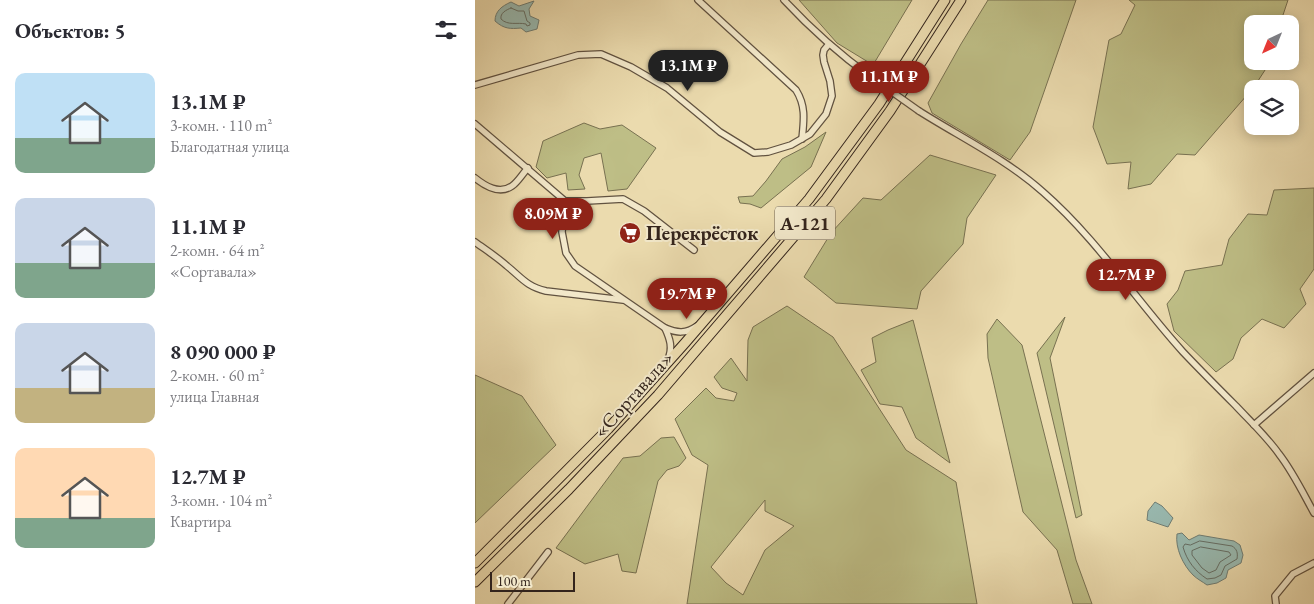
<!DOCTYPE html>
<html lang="ru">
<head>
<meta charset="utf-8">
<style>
	:root { --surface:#fff; --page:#f2f2f3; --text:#2b2b33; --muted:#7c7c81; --accent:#8f2418 }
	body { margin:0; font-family:"EB Garamond",serif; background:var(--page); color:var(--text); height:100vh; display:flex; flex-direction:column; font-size:19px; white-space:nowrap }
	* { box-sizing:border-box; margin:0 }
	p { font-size:16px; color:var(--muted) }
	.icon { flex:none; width:28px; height:28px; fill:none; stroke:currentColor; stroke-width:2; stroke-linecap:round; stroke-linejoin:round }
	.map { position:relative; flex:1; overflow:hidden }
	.sheet { display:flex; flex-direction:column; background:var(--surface); width:475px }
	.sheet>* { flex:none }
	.needle { width:32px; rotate:223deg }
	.buttons { position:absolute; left:769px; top:15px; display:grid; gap:10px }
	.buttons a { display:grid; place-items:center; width:55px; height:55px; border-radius:10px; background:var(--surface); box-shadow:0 2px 12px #0003; font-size:25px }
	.scale { position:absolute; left:15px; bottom:12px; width:85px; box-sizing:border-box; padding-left:5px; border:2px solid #33241c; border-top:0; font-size:14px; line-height:18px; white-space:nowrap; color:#33241c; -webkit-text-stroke:4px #f2e8ca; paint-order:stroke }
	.price { position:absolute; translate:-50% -42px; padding:0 11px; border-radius:18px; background:var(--accent); color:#fff; font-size:16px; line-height:32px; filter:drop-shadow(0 1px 2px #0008) }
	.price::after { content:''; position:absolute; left:50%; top:30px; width:15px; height:11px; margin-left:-8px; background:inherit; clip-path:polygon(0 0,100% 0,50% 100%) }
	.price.on { background:#222; color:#fff }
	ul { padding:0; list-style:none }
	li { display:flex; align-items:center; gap:15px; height:125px; padding:0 15px }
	li span { display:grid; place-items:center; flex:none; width:140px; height:100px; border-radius:10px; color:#555 }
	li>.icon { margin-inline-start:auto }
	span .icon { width:60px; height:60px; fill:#fffc; stroke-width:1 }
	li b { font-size:21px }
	h2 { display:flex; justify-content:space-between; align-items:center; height:60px; padding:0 15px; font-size:21px }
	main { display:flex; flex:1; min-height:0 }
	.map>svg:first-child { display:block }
</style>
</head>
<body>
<main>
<section class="sheet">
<h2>Объектов: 5<svg class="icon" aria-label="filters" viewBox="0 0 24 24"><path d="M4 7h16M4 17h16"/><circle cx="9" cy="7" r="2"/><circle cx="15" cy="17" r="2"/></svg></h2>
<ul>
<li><span style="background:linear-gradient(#bfe0f5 65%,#7fa58c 0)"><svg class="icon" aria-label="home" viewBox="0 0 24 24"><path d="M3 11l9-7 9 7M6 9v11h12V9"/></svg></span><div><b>13.1M ₽</b><p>3-комн. · 110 m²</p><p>Благодатная улица</p></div></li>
<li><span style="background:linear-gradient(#c9d6e8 65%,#7fa58c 0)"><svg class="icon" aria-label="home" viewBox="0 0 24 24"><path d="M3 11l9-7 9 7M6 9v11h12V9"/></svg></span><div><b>11.1M ₽</b><p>2-комн. · 64 m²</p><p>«Сортавала»</p></div></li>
<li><span style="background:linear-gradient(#c9d6e8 65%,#c2b280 0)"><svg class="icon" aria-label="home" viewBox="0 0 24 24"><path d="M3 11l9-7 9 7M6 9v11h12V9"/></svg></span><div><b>8 090 000 ₽</b><p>2-комн. · 60 m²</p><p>улица Главная</p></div></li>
<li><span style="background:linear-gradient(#ffd9b3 70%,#7fa58c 0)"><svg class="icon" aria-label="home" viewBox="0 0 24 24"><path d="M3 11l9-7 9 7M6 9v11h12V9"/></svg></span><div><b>12.7M ₽</b><p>3-комн. · 104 m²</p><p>Квартира</p></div></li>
</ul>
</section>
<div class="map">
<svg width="839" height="604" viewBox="0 0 839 604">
	<rect width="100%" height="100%" fill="#ebdbae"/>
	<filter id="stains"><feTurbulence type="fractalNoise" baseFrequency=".004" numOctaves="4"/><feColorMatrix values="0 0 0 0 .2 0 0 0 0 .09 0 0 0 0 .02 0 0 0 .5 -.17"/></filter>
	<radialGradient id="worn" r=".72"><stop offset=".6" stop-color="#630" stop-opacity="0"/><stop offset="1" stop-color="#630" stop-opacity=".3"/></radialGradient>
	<!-- green -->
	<g fill="#bebe86" stroke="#787151" fill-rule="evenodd">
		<path d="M324,0H437L398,65L362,43Z"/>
		<path d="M513,0H601L555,132L535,160L457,113L453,103L486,44Z"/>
		<path d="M654,0H813L805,24H778V61H793L792,67L779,87L720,155L702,154L676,184L653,189L656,162L632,164L618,127L634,40L646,34L660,5Z"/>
		<path d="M109,123L125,129L147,125L181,148L152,189L133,191L126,153L109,158L104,175L110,189L93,190L91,173L72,178L61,167L68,141Z"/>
		<path d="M351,132L336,167L286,208L275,204L265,203L263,197L278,196L291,181L307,159L330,147Z"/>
		<path d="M455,155L521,175L492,218L488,244L446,291L442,309L361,303L329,277L356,233L388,198L406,200Z"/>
		<path d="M839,188V269L825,289L831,304L809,328L787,319L766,338L758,359L741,372L699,331L692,304L703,290L710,271L747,265L754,239L773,214L792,215L799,190Z"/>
		<path d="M312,306L358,337L431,450L481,482L502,604H212L233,465L217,455L200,419L231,388L241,398L259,401L262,393L247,388L239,377L256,358L272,381L273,340L278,327ZM290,500V511L319,526L290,550L268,595L251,583L236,567Z"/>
		<path d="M590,317L575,358L607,515L601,518L562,353Z"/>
		<path d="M522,319L547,345L601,560L617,604H598L582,550L548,512L513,358L512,334Z"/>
		<path d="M438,320L475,463L441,438L427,407L405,404L386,370L401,362L397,338L413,330Z"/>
		<path d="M0,375L47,396L81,445L0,523Z"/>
		<path d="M199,437L211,458L204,466L192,470L183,481L161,573L147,571L143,554L110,564L81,548L148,458L165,456L186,438Z"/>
	</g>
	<!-- water -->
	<g fill="#99bab1" stroke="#707e75">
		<path d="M59,1L54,9L55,16L64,20L62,29L51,32L46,28C35,29 29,29 20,21C20,11 27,6 36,2L44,6Z"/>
		<path d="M680,502L687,506L698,518L693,527L672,520L673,511Z"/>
		<path d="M707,533L714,540L724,535L759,541L765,545L768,555L766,563L753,570L751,578L742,583L732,585C728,582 722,579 718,575C708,565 700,548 702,534Z"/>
	</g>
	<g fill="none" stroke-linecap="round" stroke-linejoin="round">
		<!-- shore -->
		<g stroke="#666f66" stroke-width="1">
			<path d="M36,8L43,11H49L52,21L55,23V25L52,26L51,24C42,22 33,26 26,19C25,13 31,10 36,8Z"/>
			<path d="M725,541L757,546C762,549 763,553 762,559L750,566L746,575L740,578L732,579C720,571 712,561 708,547L710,544L715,545Z"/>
			<path d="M726,547L754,552L756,555L745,562L741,570L734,573L727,568L717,555V551Z"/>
		</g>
		<!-- minor casing -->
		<g stroke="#615240" stroke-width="8">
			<g id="minor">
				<path d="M223,0L321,90C331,106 329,120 327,139"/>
				<path d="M309,0C336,29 364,54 396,77"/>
				<path d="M0,85L103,55L126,54L156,67L192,88L245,132L279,153L293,152L316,145L335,134L351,114L357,96L355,81L349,62L348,55L349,50L354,44"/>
				<path d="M444,111C485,137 531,159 568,192C622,239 660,299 708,352C725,370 743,388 761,406C776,422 792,437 804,454C818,472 828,493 839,513"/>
				<path d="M0,124L90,201L87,232L91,253L100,266L190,328C202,333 211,334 222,326"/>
				<path d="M0,178C10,186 24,195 37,186C43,182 48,173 53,168"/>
				<path d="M90,201H112L148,199L169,211L219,250"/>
				<path d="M0,242C11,250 22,257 32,266C47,278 51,286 71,291L148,300"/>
				<path d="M190,328C195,339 198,348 193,359"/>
				<path d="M779,425L839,373"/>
				<path d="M33,604L73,552"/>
				<path d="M801,604L800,596L818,574L839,563"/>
			</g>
		</g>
		<!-- highway casing -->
		<g stroke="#33241c" stroke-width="11">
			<g id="highway">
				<path d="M0,563L133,429L210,343L334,199L404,104L470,0"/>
				<path d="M0,582L94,489L183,395L351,199L415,111L486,0"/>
			</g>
		</g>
		<!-- minor -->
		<use href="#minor" stroke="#f2e8ca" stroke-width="5.5"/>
		<!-- highway -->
		<use href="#highway" stroke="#ebdbae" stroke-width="9"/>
		<!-- minor-bridge casing -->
		<g stroke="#615240" stroke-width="8" stroke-linecap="butt">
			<path id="minor-bridge" d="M396,77L444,111"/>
		</g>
		<!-- minor-bridge -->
		<use href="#minor-bridge" stroke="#f2e8ca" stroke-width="5.5"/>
	</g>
	<!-- icons -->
	<defs>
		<g id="supermarket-disc" transform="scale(1.125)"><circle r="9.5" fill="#8f2418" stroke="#f2e8ca"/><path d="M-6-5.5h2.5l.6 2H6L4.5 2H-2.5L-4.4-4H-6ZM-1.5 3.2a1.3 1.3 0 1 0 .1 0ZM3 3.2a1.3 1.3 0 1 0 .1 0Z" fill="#fff"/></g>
	</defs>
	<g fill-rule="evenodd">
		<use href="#supermarket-disc" x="155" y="233"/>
	</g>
	<g text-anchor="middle" stroke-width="4" stroke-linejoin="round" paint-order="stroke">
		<!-- shield labels -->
		<rect fill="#f2e8ca" stroke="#6c5f50" stroke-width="1" x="300" y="206.5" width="60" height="33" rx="4"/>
		<g font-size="19" font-weight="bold" fill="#33241c">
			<text x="330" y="230">А-121</text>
		</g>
		<!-- poi labels -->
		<g font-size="20" font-weight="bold" fill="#33241c" stroke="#f2e8ca" text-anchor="start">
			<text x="171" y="240">Перекрёсток</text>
		</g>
		<!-- street labels -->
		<g font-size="20" fill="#33241c" stroke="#f2e8ca">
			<text transform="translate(158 394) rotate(-48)" y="7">«Сортавала»</text>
		</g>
	</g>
	<rect width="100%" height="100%" filter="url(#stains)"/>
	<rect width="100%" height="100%" fill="url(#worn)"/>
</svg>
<div class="buttons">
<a><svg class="needle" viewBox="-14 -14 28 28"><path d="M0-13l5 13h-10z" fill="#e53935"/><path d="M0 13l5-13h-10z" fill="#7c7c81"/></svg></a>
<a><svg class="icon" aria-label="layers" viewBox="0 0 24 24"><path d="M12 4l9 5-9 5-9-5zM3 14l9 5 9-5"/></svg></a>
</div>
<div class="scale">100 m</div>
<b class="price on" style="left:213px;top:92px">13.1M ₽</b>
<b class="price" style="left:414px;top:103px">11.1M ₽</b>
<b class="price" style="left:78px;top:240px">8.09M ₽</b>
<b class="price" style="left:651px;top:301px">12.7M ₽</b>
<b class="price" style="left:212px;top:320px">19.7M ₽</b>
</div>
</main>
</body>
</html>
